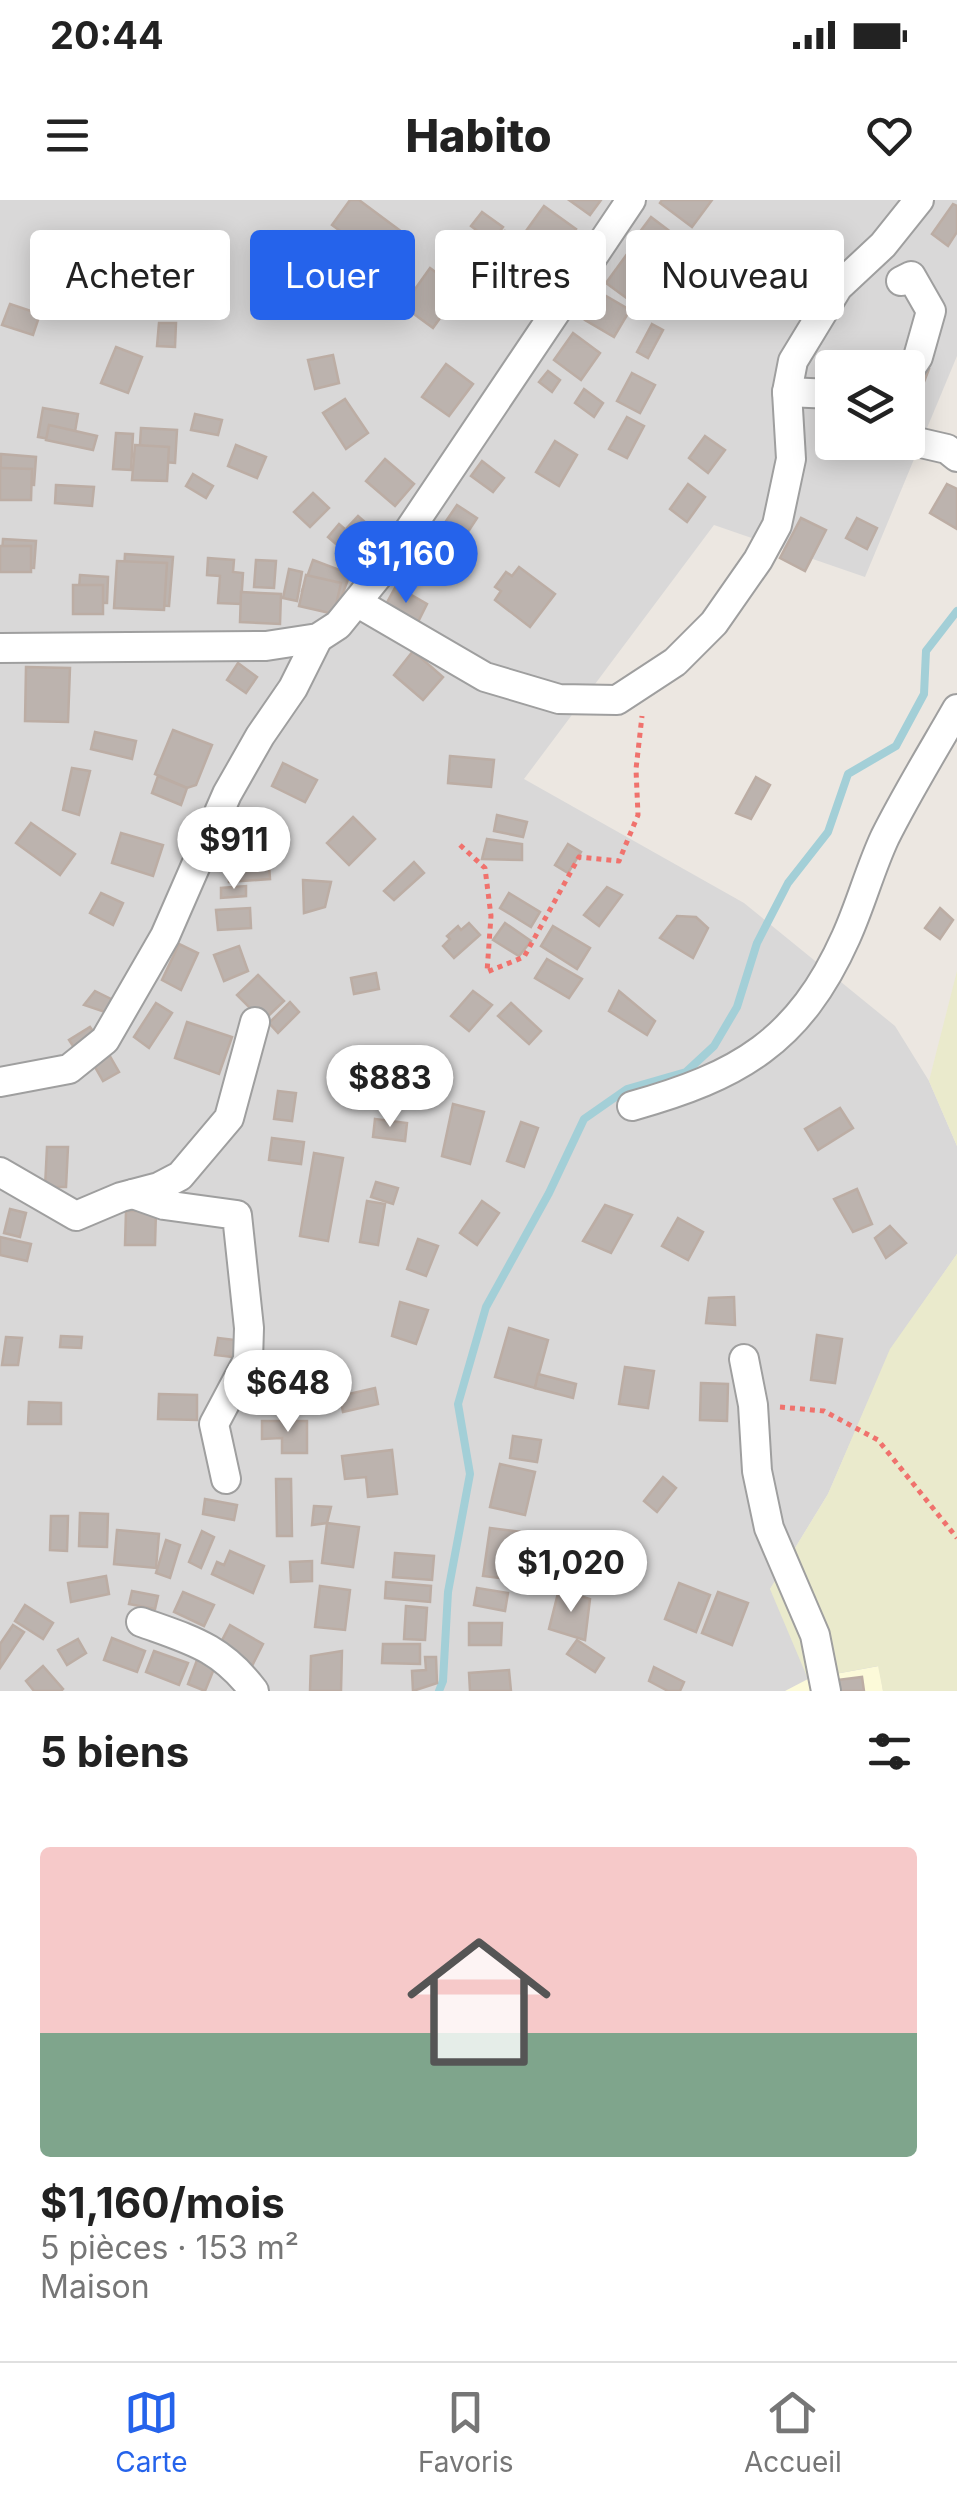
<!DOCTYPE html>
<html lang="fr">
<head>
<meta charset="utf-8">
<style>
	:root { --surface:#fff; --page:#f2f2f2; --text:#222; --muted:#767676; --line:#e0e0e0; --accent:#2563eb }
	body { margin:0; font-family:Inter,sans-serif; background:var(--page); color:var(--text); height:100vh; display:flex; flex-direction:column; font-size:38px; white-space:nowrap }
	* { box-sizing:border-box; margin:0 }
	p { font-size:32px; color:var(--muted) }
	.icon { flex:none; width:55px; height:55px; fill:none; stroke:currentColor; stroke-width:2; stroke-linecap:round; stroke-linejoin:round }
	.map { position:relative; height:1491px; overflow:hidden }
	.drawer { display:flex; flex-direction:column; background:var(--surface); flex:1 }
	.drawer>* { flex:none }
	.top-card { position:absolute; left:30px; top:30px; width:898px; height:90px; display:flex; gap:20px }
	.controls { position:absolute; left:815px; top:150px; display:grid; gap:20px }
	.controls a { display:grid; place-items:center; width:110px; height:110px; border-radius:10px; background:var(--surface); box-shadow:0 5px 25px #0003; font-size:50px }
	.price { position:absolute; translate:-50% -85px; padding:0 22px; border-radius:35px; background:#fff; color:#222; font-size:32px; line-height:65px; filter:drop-shadow(0 2px 5px #0008) }
	.price::after { content:''; position:absolute; left:50%; top:60px; width:30px; height:22px; margin-left:-15px; background:inherit; clip-path:polygon(0 0,100% 0,50% 100%) }
	.price.active { background:var(--accent); color:#fff }
	ul { padding:0; list-style:none }
	li { display:grid; align-content:center; gap:20px; height:530px; padding:0 40px }
	li+li { border-top:2px solid var(--line) }
	li span { display:grid; place-items:center; height:310px; border-radius:10px; color:#555 }
	li>.icon { margin-inline-start:auto }
	span .icon { width:180px; height:180px; fill:#fffc; stroke-width:1 }
	li b { font-size:42px }
	h2 { display:flex; justify-content:space-between; align-items:center; height:120px; padding:0 40px; font-size:42px }
	.pill { padding:0 35px; border-radius:10px; background:var(--surface); box-shadow:0 5px 25px #0003; font-size:35px; line-height:90px }
	.pill.active { background:var(--accent); color:#fff }
	.status { display:flex; justify-content:space-between; align-items:center; height:70px; padding:0 50px; background:var(--surface); direction:ltr }
	.status svg { height:28px; fill:currentColor }
	header { display:flex; justify-content:space-between; align-items:center; height:130px; padding:0 40px; background:var(--surface); font-size:45px; font-weight:800 }
	.dock { display:flex; justify-content:space-around; align-items:center; height:140px; border-top:2px solid var(--line); background:var(--surface); font-size:28px; color:var(--muted) }
	.dock a { display:grid; justify-items:center; gap:5px }
	.dock .active { color:var(--accent) }
	.map>svg:first-child { display:block }
</style>
</head>
<body>
<div class="status"><b>20:44</b><svg viewBox="0 0 49 12"><path d="M0 12V9h3v3zM5 12V6h3v6zM10 12V3h3v9zM15 12V0h3v12zM26 1h20v11H26zM47 4h2v5h-2z"/></svg></div>
<header><svg class="icon" aria-label="menu" viewBox="0 0 24 24"><path d="M4 6h16M4 12h16M4 18h16"/></svg>Habito<svg class="icon" aria-label="heart" viewBox="0 0 24 24"><path d="M12 20l-8-8c-3-5 5-10 8-4 3-6 11-1 8 4z"/></svg></header>
<div class="map">
<svg width="957" height="1491" viewBox="0 0 957 1491">
	<rect width="100%" height="100%" fill="#ece7e1"/>
	<!-- residential -->
	<path fill="#d9d8d8" fill-rule="evenodd" d="M0,0H957V156L865,377L714,325L524,579L744,703L895,826L929,881L957,946V1054L891,1149L828,1294L770,1389L879,1466L883,1491H0ZM832,168H908V242H832Z"/>
	<!-- education -->
	<path fill="#fcfad9" d="M879,1466L883,1491H785L808,1479Z"/>
	<!-- farmland -->
	<g fill="#eaeacc">
		<path d="M957,771V946L929,881Z"/>
		<path d="M957,1054V1491H883L878,1466L808,1479L770,1389L828,1294L890,1149Z"/>
	</g>
	<g fill="none" stroke-linecap="round" stroke-linejoin="round">
		<!-- stream -->
		<path stroke="#a3cfd7" stroke-width="8" d="M439,1491L443,1481L448,1392L470,1274L458,1204L486,1107L549,993L584,919L627,889L686,872L714,846L737,807L757,743L788,683L828,632L848,574L896,546L924,494L926,451L957,411"/>
	</g>
	<!-- building -->
	<g fill="#bcb3ae" stroke="#bcada4" stroke-width="2.5">
		<path d="M350,0H359L402,32L381,61L332,25Z"/>
		<path d="M569,0H601L590,15Z"/>
		<path d="M662,0H712L692,27L660,3Z"/>
		<path d="M953,4L957,6V32L948,46L932,34Z"/>
		<path d="M544,6L576,29L558,54L526,31Z"/>
		<path d="M482,12L503,27L492,42L471,26Z"/>
		<path d="M651,17L684,42L669,62L636,37Z"/>
		<path d="M505,31L527,47L517,60L495,44Z"/>
		<path d="M630,50L671,80L647,113L606,83Z"/>
		<path d="M529,51L554,69L531,100L506,82Z"/>
		<path d="M430,68L460,90L433,128L403,106Z"/>
		<path d="M385,69L397,78L372,113L360,104Z"/>
		<path d="M317,72L326,109L290,118L281,81Z"/>
		<path d="M68,80L95,89L88,108L61,99Z"/>
		<path d="M679,92L701,103L695,116L673,106Z"/>
		<path d="M601,93L630,110L614,137L585,120Z"/>
		<path d="M10,104L40,114L33,135L2,125Z"/>
		<path d="M159,123H176L175,147L157,146Z"/>
		<path d="M652,124L663,130L648,158L637,152Z"/>
		<path d="M573,133L600,153L581,180L554,160Z"/>
		<path d="M116,147L142,157L128,193L101,183Z"/>
		<path d="M333,155L339,183L315,189L308,160Z"/>
		<path d="M911,162L929,169L917,200L908,196V171Z"/>
		<path d="M446,164L473,184L449,216L422,197Z"/>
		<path d="M548,171L560,180L552,192L539,182Z"/>
		<path d="M632,173L655,185L640,213L617,201Z"/>
		<path d="M584,189L603,203L594,217L575,203Z"/>
		<path d="M345,199L368,233L346,249L323,213Z"/>
		<path d="M43,208L78,214L73,243L38,237Z"/>
		<path d="M195,214L222,220L218,235L191,230Z"/>
		<path d="M627,217L644,226L627,258L609,249Z"/>
		<path d="M49,225L97,236L93,250L46,240Z"/>
		<path d="M141,228L177,230L175,263L139,260Z"/>
		<path d="M116,233L133,234L131,270L113,269Z"/>
		<path d="M705,236L725,250L708,273L689,258Z"/>
		<path d="M555,241L577,255L559,286L536,272Z"/>
		<path d="M135,245L169,247L167,281L132,280Z"/>
		<path d="M236,245L266,257L257,278L228,266Z"/>
		<path d="M1,254L36,257L34,285L0,283Z"/>
		<path d="M385,259L414,284L395,306L366,281Z"/>
		<path d="M482,261L504,278L493,292L471,276Z"/>
		<path d="M0,268L32,269L31,300H0Z"/>
		<path d="M193,274L213,286L206,298L186,286Z"/>
		<path d="M688,284L705,297L687,322L670,309Z"/>
		<path d="M947,284L957,289V329L930,313Z"/>
		<path d="M56,285L94,287L92,306L55,303Z"/>
		<path d="M313,293L329,308L310,327L294,312Z"/>
		<path d="M457,305L477,318L460,344L440,330Z"/>
		<path d="M358,316L374,330L363,342L347,328Z"/>
		<path d="M801,318L826,330L805,371L780,358Z"/>
		<path d="M857,318L877,328L867,349L846,338Z"/>
		<path d="M339,324L362,344L351,357L328,337Z"/>
		<path d="M3,339L36,341L34,368L1,366Z"/>
		<path d="M435,341L452,354L437,376L419,363Z"/>
		<rect x="0" y="346" width="31" height="26"/>
		<path d="M125,354L173,357L169,406L122,403Z"/>
		<path d="M208,358L234,360L233,372L243,373L241,404L218,403L220,376L207,375Z"/>
		<path d="M256,360L276,361L274,388L254,387Z"/>
		<path d="M313,360L350,374L339,404L302,391Z"/>
		<path d="M117,361L167,363L164,410L114,408Z"/>
		<path d="M519,367L555,394L530,427L495,400L501,391L495,387L506,372L512,376Z"/>
		<path d="M289,369L302,372L297,401L283,398Z"/>
		<path d="M80,375L108,377L107,403L78,402Z"/>
		<path d="M306,375L341,383L334,414L299,406Z"/>
		<rect x="73" y="385" width="30" height="29"/>
		<path d="M396,386L427,404L416,426L384,408Z"/>
		<path d="M241,392L281,394L280,424L240,422Z"/>
		<path d="M413,451L443,477L423,500L394,475Z"/>
		<path d="M238,463L257,477L246,493L227,480Z"/>
		<path d="M26,467L70,468L68,522L25,521Z"/>
		<path d="M173,530L212,545L196,585L187,588L155,574Z"/>
		<path d="M95,532L136,541L132,559L91,549Z"/>
		<path d="M450,556L494,560L491,587L448,583Z"/>
		<path d="M283,563L317,580L305,602L272,586Z"/>
		<path d="M72,568L90,571L79,615L63,610Z"/>
		<path d="M158,576L187,588L181,605L152,593Z"/>
		<path d="M756,577L770,585L751,619L736,613Z"/>
		<path d="M497,615L527,622L523,637L494,631Z"/>
		<path d="M353,617L375,639L349,665L327,643Z"/>
		<path d="M31,623L75,654L60,675L16,643Z"/>
		<path d="M121,633L163,645L153,676L112,663Z"/>
		<path d="M487,639L522,644V660L482,659Z"/>
		<path d="M568,644L581,652L568,673L555,665Z"/>
		<path d="M268,649L270,679L229,682L227,652Z"/>
		<path d="M414,662L424,673L394,700L384,691Z"/>
		<path d="M303,680L331,682L325,707L304,713Z"/>
		<path d="M246,686V696L221,698V688Z"/>
		<path d="M607,687L622,695L599,726L584,715Z"/>
		<path d="M101,693L123,703L113,725L90,713Z"/>
		<path d="M509,693L540,712L531,727L500,708Z"/>
		<path d="M250,708L251,728L218,730L216,710Z"/>
		<path d="M940,708L953,720L940,739L925,728Z"/>
		<path d="M677,716L696,717L708,728L693,758L660,738Z"/>
		<path d="M469,723L480,735L454,758L443,746L450,739L447,736L458,726L461,730Z"/>
		<path d="M505,723L531,741L519,756L493,740Z"/>
		<path d="M553,726L590,748L577,769L541,746Z"/>
		<path d="M179,744L198,753L181,790L162,780Z"/>
		<path d="M239,746L248,771L224,781L214,755Z"/>
		<path d="M547,759L582,779L569,798L535,778Z"/>
		<path d="M376,773L379,789L354,794L351,778Z"/>
		<path d="M258,775L284,801L263,821L237,795Z"/>
		<path d="M95,791L119,803L111,814L84,805Z"/>
		<path d="M473,791L492,805L469,831L451,816Z"/>
		<path d="M619,791L655,821L647,835L609,811Z"/>
		<path d="M290,802L299,812L278,833L269,823Z"/>
		<path d="M156,803L172,813L149,848L134,837Z"/>
		<path d="M511,803L541,831L529,844L498,816Z"/>
		<path d="M187,822L232,837L219,874L175,858Z"/>
		<path d="M90,827L100,841L79,855L69,840Z"/>
		<path d="M107,851L119,872L103,881L91,860Z"/>
		<path d="M410,859H443L440,880H408Z"/>
		<path d="M278,891L296,893L292,921L274,919Z"/>
		<path d="M453,904L484,912L470,964L442,956Z"/>
		<path d="M840,908L853,928L818,950L805,929Z"/>
		<path d="M375,919L407,923L405,941L373,937Z"/>
		<path d="M521,922L538,928L524,967L507,961Z"/>
		<path d="M272,938L304,942L301,964L269,960Z"/>
		<path d="M47,947H68L66,987H45Z"/>
		<path d="M314,953L343,958L328,1041L300,1036Z"/>
		<path d="M376,982L398,988L393,1004L371,997Z"/>
		<path d="M857,989L872,1024L853,1032L834,999Z"/>
		<path d="M367,1001L385,1004L378,1045L360,1042Z"/>
		<path d="M482,1001L499,1013L477,1045L460,1033Z"/>
		<path d="M605,1005L632,1015L611,1053L583,1041Z"/>
		<path d="M10,1009L26,1013L20,1037L4,1033Z"/>
		<path d="M126,1011H156L155,1045H125Z"/>
		<path d="M678,1018L703,1032L688,1060L662,1046Z"/>
		<path d="M890,1026L906,1043L886,1058L875,1038Z"/>
		<path d="M0,1037L31,1044L27,1061L0,1055Z"/>
		<path d="M418,1039L438,1046L426,1076L407,1069Z"/>
		<path d="M734,1097L735,1125L706,1123L709,1098Z"/>
		<path d="M400,1102L428,1110L416,1144L392,1136Z"/>
		<path d="M509,1128L548,1140L535,1188L495,1177Z"/>
		<path d="M817,1135L842,1139L835,1183L811,1180Z"/>
		<path d="M61,1136L82,1137L81,1148L60,1147Z"/>
		<path d="M6,1137L22,1138L18,1165H2Z"/>
		<path d="M218,1138L244,1141L242,1158L215,1155Z"/>
		<path d="M302,1158L303,1184H265V1159Z"/>
		<path d="M625,1167L654,1171L648,1208L619,1204Z"/>
		<path d="M538,1174L576,1184L573,1198L535,1188Z"/>
		<path d="M701,1183L728,1184L727,1221L700,1220Z"/>
		<path d="M375,1188L378,1204L343,1212L340,1196Z"/>
		<path d="M159,1194L197,1195V1220L158,1219Z"/>
		<path d="M29,1202L61,1203V1224H28Z"/>
		<path d="M262,1221H307V1253H282V1238L262,1239Z"/>
		<path d="M513,1236L541,1240L537,1262L510,1258Z"/>
		<path d="M392,1250L397,1294L368,1297L366,1277L345,1279L342,1256Z"/>
		<path d="M500,1264L535,1272L525,1315L490,1307Z"/>
		<path d="M663,1277L676,1288L657,1312L644,1301Z"/>
		<path d="M276,1279H291L292,1336H277Z"/>
		<path d="M205,1299L237,1305L234,1320L203,1314Z"/>
		<path d="M314,1306L331,1307L327,1323L312,1325Z"/>
		<path d="M80,1313L108,1314L107,1347L79,1346Z"/>
		<path d="M51,1316H68L67,1351L50,1350Z"/>
		<path d="M327,1323L359,1327L353,1367L322,1363Z"/>
		<path d="M490,1328L523,1332L517,1380L483,1376Z"/>
		<path d="M117,1330L159,1334L156,1368L114,1364Z"/>
		<path d="M202,1331L214,1337L201,1368L189,1362Z"/>
		<path d="M567,1337L591,1341L584,1375L559,1371Z"/>
		<path d="M166,1340L180,1345L170,1378L156,1373Z"/>
		<path d="M230,1351L264,1366L253,1393L212,1374L217,1362L224,1365Z"/>
		<path d="M395,1353L434,1356L432,1380L393,1377Z"/>
		<path d="M312,1361V1381L291,1382L290,1362Z"/>
		<path d="M106,1376L109,1394L71,1402L68,1383Z"/>
		<path d="M386,1382L431,1386L430,1402L385,1398Z"/>
		<path d="M679,1383L710,1395L696,1432L665,1419Z"/>
		<path d="M320,1386L350,1390L345,1430L315,1427Z"/>
		<path d="M477,1388L508,1393L505,1411L474,1405Z"/>
		<path d="M559,1389L590,1399L585,1440L549,1429Z"/>
		<path d="M132,1391L158,1396L155,1409L129,1404Z"/>
		<path d="M183,1392L214,1405L204,1426L174,1412Z"/>
		<path d="M718,1392L748,1403L732,1445L702,1433Z"/>
		<path d="M25,1405L53,1423L43,1439L15,1421Z"/>
		<path d="M406,1406L427,1408L425,1440L404,1439Z"/>
		<path d="M469,1423H502L501,1445H469Z"/>
		<path d="M13,1425L24,1432L0,1468V1444Z"/>
		<path d="M230,1425L263,1444L252,1466L218,1448Z"/>
		<path d="M112,1438L145,1451L137,1472L104,1460Z"/>
		<path d="M78,1439L86,1453L67,1465L58,1450Z"/>
		<path d="M577,1440L604,1458L595,1472L567,1454Z"/>
		<path d="M383,1444H420V1464L382,1463Z"/>
		<path d="M154,1451L188,1463L179,1485L146,1472Z"/>
		<path d="M342,1451L341,1491H310L311,1456Z"/>
		<path d="M200,1452L218,1459L205,1491L188,1484Z"/>
		<path d="M425,1457H436L437,1483L413,1491L412,1471L426,1470Z"/>
		<path d="M43,1466L63,1489L61,1491H34L26,1481Z"/>
		<path d="M654,1467L684,1482L680,1491H668L649,1481Z"/>
		<path d="M509,1470L511,1491H470L469,1473Z"/>
		<path d="M862,1477L864,1491H839L837,1480Z"/>
	</g>
	<g fill="none" stroke-linecap="round" stroke-linejoin="round">
		<!-- street casing -->
		<g stroke="#9f9f9f" stroke-width="32">
			<g id="street">
				<path d="M901,81L911,76L931,111L918,157L908,172"/>
				<path d="M787,192L832,194"/>
				<path d="M908,240L947,249L957,257"/>
				<path d="M358,403L485,477L559,499L617,500L675,462L714,423L758,360L777,325L791,259L787,192L793,161L838,87L883,45L919,0"/>
				<path d="M0,448L266,446L318,438L338,425L381,372L631,0"/>
				<path d="M0,882L69,869L105,840L165,736L227,594L260,536L293,488L318,438"/>
				<path d="M632,906C739,876 799,842 846,737C861,704 870,669 885,637C907,593 933,551 957,509"/>
				<path d="M0,972L76,1016L121,997L159,987L180,976L229,918L255,822"/>
				<path d="M133,994L164,1005L237,1015L249,1128L248,1160L214,1224L226,1279"/>
				<path d="M744,1159L753,1205L757,1271L769,1328L815,1435L826,1491"/>
				<path d="M141,1422C191,1440 221,1447 254,1491"/>
			</g>
		</g>
		<!-- path -->
		<g stroke="#f0726d" stroke-width="5" stroke-dasharray="5 5" stroke-linecap="butt">
			<path d="M460,645L485,668L491,716L487,772L524,757L579,657L619,661L638,615L636,569L642,516"/>
			<path d="M780,1207L824,1211L878,1240L957,1338"/>
		</g>
		<!-- street -->
		<use href="#street" stroke="#fff" stroke-width="28"/>
	</g>
</svg>
<div class="controls">
<a><svg class="icon" aria-label="layers" viewBox="0 0 24 24"><path d="M12 4l9 5-9 5-9-5zM3 14l9 5 9-5"/></svg></a>
</div>
<b class="price active" style="left:406px;top:406px">$1,160</b>
<b class="price" style="left:234px;top:692px">$911</b>
<b class="price" style="left:390px;top:930px">$883</b>
<b class="price" style="left:288px;top:1235px">$648</b>
<b class="price" style="left:571px;top:1415px">$1,020</b>
<div class="top-card">
<a class="pill">Acheter</a>
<a class="pill active">Louer</a>
<a class="pill">Filtres</a>
<a class="pill">Nouveau</a>
</div>
</div>
<section class="drawer">
<h2>5 biens<svg class="icon" aria-label="filters" viewBox="0 0 24 24"><path d="M4 7h16M4 17h16"/><circle cx="9" cy="7" r="2"/><circle cx="15" cy="17" r="2"/></svg></h2>
<ul>
<li><span style="background:linear-gradient(#f6c9c9 60%,#7fa58c 0)"><svg class="icon" aria-label="home" viewBox="0 0 24 24"><path d="M3 11l9-7 9 7M6 9v11h12V9"/></svg></span><div><b>$1,160/mois</b><p>5 pièces · 153 m²</p><p>Maison</p></div></li>
</ul>
</section>
<nav class="dock">
<a class="active"><svg class="icon" aria-label="map" viewBox="0 0 24 24"><path d="M3 6l6-2 6 2 6-2v14l-6 2-6-2-6 2zM9 4v14M15 6v14"/></svg>Carte</a>
<a><svg class="icon" aria-label="saved" viewBox="0 0 24 24"><path d="M7 4h10v16l-5-4-5 4z"/></svg>Favoris</a>
<a><svg class="icon" aria-label="home" viewBox="0 0 24 24"><path d="M3 11l9-7 9 7M6 9v11h12V9"/></svg>Accueil</a>
</nav>
</body>
</html>
